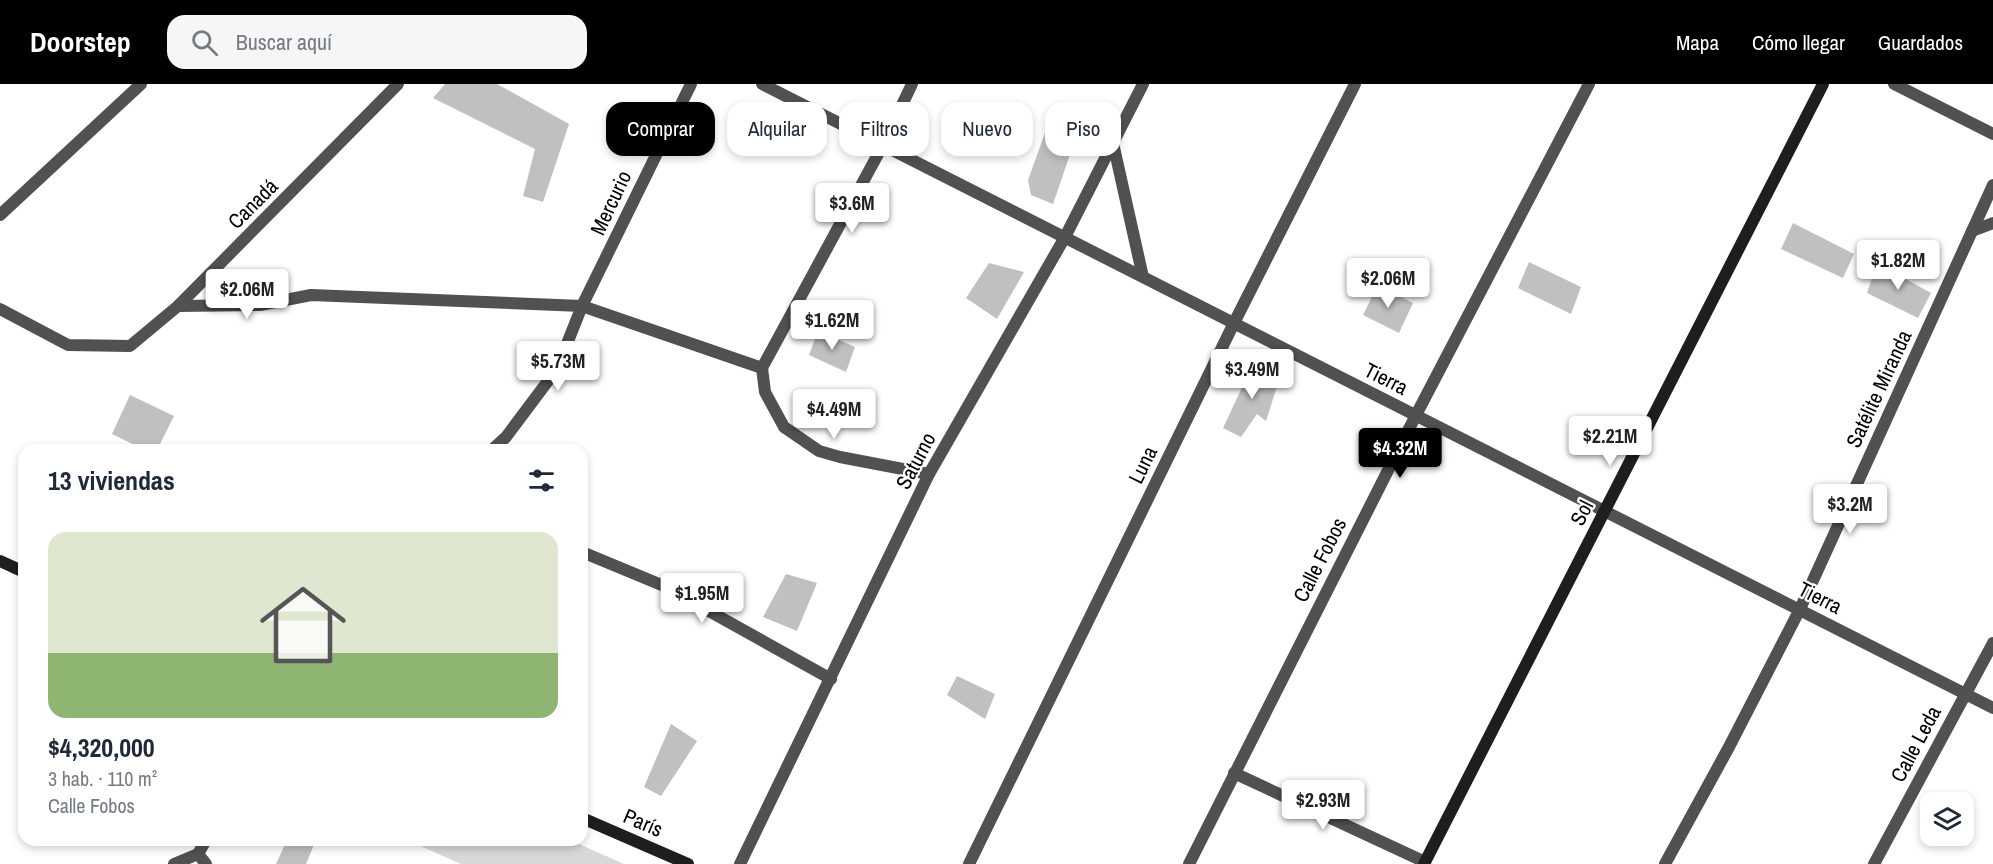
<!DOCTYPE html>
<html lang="es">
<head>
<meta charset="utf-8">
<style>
	:root { --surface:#fff; --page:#f6f6f7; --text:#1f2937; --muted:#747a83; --line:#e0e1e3; --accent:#000 }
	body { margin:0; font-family:"Archivo Narrow",sans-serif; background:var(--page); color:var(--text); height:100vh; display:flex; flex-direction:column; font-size:22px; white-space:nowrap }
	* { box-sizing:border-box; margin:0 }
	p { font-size:20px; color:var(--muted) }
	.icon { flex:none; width:33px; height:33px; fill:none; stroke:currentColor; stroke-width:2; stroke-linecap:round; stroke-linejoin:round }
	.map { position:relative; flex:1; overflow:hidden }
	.sheet { position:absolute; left:18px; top:360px; width:570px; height:402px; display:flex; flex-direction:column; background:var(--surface); border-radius:18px; box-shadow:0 3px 9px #0003 }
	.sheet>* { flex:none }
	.banner { position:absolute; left:606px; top:18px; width:570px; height:54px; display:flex; gap:12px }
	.buttons { position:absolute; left:1920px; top:708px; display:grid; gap:12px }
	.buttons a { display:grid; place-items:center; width:54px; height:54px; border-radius:12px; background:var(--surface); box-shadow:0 3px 9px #0003; font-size:30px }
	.price { position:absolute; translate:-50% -51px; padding:0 14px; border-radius:6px; background:#fff; color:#222; font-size:20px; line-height:39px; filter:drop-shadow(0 2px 3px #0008) }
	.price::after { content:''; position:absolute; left:50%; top:36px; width:18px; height:14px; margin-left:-9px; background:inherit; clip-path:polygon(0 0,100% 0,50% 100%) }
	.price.selected { background:var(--accent); color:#fff }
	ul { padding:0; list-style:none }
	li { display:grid; align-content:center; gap:12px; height:318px; padding:0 30px }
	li+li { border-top:2px solid var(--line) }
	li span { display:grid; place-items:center; height:186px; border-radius:18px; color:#555 }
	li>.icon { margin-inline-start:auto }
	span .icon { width:108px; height:108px; fill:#fffc; stroke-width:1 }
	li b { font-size:26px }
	h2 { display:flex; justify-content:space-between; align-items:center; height:72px; padding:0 30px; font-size:26px }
	.tag { padding:0 21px; border-radius:18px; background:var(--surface); box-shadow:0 3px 9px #0003; font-size:21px; line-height:54px }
	.tag.selected { background:var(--accent); color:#fff }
	header { display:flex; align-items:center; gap:36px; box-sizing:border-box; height:84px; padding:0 30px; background:var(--accent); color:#fff }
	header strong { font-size:28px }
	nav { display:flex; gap:33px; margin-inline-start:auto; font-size:21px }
	.search { width:420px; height:54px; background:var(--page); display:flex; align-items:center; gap:15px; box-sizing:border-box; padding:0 21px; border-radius:18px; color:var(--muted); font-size:22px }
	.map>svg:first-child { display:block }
</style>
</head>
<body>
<header>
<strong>Doorstep</strong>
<div class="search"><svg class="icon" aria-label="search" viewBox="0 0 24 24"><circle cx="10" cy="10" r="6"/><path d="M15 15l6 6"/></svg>Buscar aquí</div>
<nav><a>Mapa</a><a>Cómo llegar</a><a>Guardados</a></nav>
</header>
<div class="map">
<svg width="1993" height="780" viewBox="0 0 1993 780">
	<rect width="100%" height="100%" fill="#fff"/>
	<!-- green -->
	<path fill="#d8d8d8" d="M407,756H570L624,780H461Z"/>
	<!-- building -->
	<g fill="#c0c0c0">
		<path d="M445,0H497L569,40L543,118L523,112L535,65L433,14Z"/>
		<path d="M1061,42L1077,50L1053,120L1031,111L1028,96L1045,49Z"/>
		<path d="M1793,139L1854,170L1843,194L1781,165Z"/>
		<path d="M1529,178L1581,203L1571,230L1518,204Z"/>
		<path d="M989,179L1024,188L997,235L966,214Z"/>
		<path d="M1877,179L1931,209L1918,234L1867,209Z"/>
		<path d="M1378,201L1413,219L1399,249L1363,231Z"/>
		<path d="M818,247L855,263L846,288L809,271Z"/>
		<path d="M1254,278L1279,296L1266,337L1257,330L1241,353L1223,344Z"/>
		<path d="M130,311L174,332L157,366H145L112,350Z"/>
		<path d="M786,490L817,499L797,547L763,533Z"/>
		<path d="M957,592L995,610L985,635L947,611Z"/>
		<path d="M671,640L697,657L661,712L644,703Z"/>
		<path d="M287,756H316L306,780H276Z"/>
	</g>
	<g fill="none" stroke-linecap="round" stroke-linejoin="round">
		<!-- street -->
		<g stroke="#515151" stroke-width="12">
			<path d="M762,0L1993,624"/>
			<path d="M1894,0L1993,50"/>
			<path d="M1113,59L1143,193"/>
			<path d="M0,131L141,0"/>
			<path d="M1972,147L1993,139"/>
			<path d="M178,222L260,221L311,211L582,222L762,284"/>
			<path d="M0,225L68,261L130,262L178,222L398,0"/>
			<path d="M762,284L883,61L912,0"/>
			<path d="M762,284L765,308L784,343L819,367L840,373L929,390"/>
			<path d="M492,366L506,353L557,285L582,222L691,0"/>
			<path d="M582,468L664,502L831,595"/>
			<path d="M1234,689L1425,778"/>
			<path d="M198,770L206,756"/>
			<path d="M198,770L206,780"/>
			<path d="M174,780L198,770"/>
			<path d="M740,780L929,390L1065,153L1143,0"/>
			<path d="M969,780L1234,239L1355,0"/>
			<path d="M1189,780L1416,331L1589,0"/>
			<path d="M1665,780L1729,663L1800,525L1993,101"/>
			<path d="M1874,780L1993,559"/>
		</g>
		<!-- secondary -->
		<g stroke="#1e1e1e" stroke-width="12">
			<path d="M0,477L24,488"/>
			<path d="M582,734L688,780"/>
			<path d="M1424,780L1823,0"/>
		</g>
	</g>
	<g text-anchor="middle" stroke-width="4.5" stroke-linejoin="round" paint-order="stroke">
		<!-- street labels -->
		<g font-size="21" fill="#000" stroke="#fff">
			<text transform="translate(611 119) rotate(-65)" y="7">Mercurio</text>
			<text transform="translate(253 120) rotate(-45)" y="7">Canadá</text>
			<text transform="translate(1386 295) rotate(27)" y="7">Tierra</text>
			<text transform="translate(1879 305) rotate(-65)" y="7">Satélite Miranda</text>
			<text transform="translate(916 377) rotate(-62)" y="7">Saturno</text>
			<text transform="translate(1143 381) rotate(-64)" y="7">Luna</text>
			<text transform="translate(1582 429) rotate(-63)" y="7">Sol</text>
			<text transform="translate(1320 476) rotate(-63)" y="7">Calle Fobos</text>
			<text transform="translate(1820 514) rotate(27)" y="7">Tierra</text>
			<text transform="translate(1916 660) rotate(-62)" y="7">Calle Leda</text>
			<text transform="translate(643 739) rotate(23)" y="7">París</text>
		</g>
	</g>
</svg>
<div class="buttons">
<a><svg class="icon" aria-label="layers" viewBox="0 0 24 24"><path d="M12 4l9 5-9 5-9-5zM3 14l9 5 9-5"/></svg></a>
</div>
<b class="price" style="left:852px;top:150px">$3.6M</b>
<b class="price" style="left:1898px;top:207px">$1.82M</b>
<b class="price" style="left:1388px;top:225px">$2.06M</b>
<b class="price" style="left:247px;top:236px">$2.06M</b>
<b class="price" style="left:832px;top:267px">$1.62M</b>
<b class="price" style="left:558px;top:308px">$5.73M</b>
<b class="price" style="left:1252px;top:316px">$3.49M</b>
<b class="price" style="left:834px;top:356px">$4.49M</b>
<b class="price" style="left:1610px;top:383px">$2.21M</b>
<b class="price selected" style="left:1400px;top:395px">$4.32M</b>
<b class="price" style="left:1850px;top:451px">$3.2M</b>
<b class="price" style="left:702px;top:540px">$1.95M</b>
<b class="price" style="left:1323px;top:747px">$2.93M</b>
<div class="banner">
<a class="tag selected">Comprar</a>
<a class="tag">Alquilar</a>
<a class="tag">Filtros</a>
<a class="tag">Nuevo</a>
<a class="tag">Piso</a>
</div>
<section class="sheet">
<h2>13 viviendas<svg class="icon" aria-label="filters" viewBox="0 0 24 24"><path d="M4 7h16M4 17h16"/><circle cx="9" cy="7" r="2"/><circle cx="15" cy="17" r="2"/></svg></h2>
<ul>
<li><span style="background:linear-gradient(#dfe7d0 65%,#8fb573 0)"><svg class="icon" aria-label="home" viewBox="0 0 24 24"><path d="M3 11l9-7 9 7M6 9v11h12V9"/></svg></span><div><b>$4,320,000</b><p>3 hab. · 110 m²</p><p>Calle Fobos</p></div></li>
</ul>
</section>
</div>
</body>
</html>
